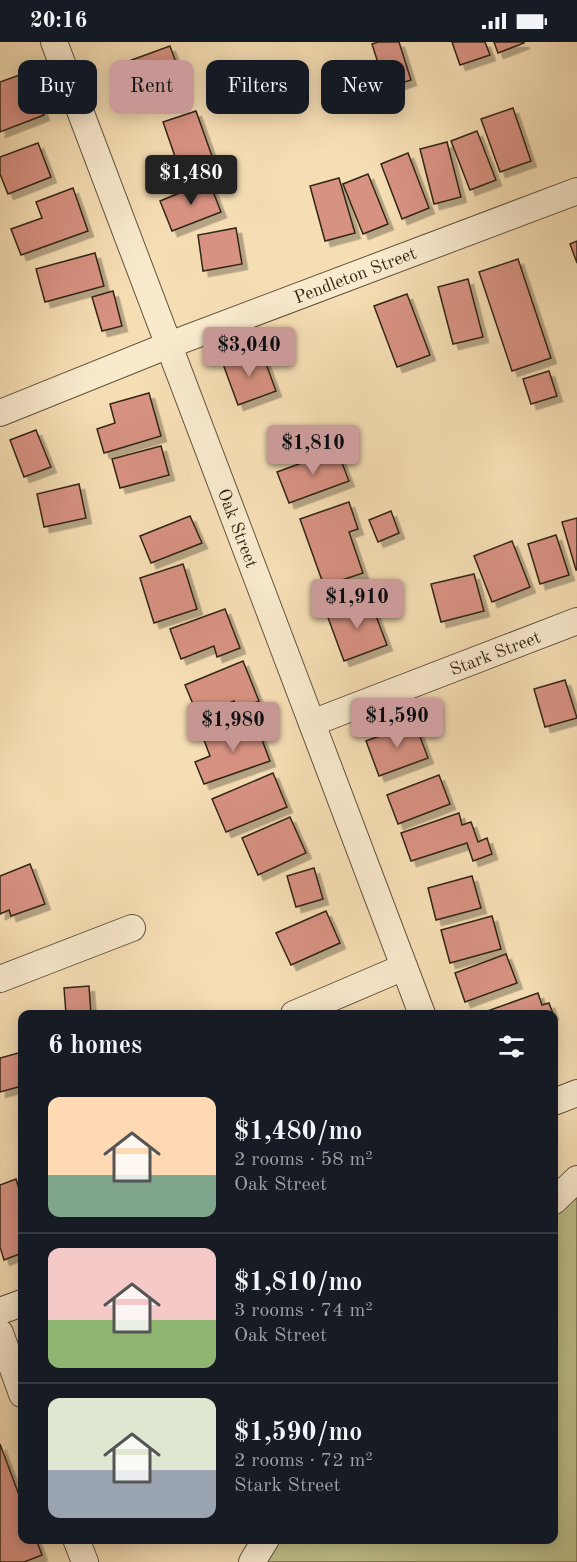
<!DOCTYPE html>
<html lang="en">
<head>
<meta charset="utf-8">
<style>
	:root { --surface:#171b24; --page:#242831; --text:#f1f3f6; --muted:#9ea1a6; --line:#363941; --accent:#c59692 }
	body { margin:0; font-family:"Old Standard TT",serif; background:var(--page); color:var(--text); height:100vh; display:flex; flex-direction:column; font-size:22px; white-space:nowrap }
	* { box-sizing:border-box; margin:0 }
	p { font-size:20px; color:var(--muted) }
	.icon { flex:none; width:33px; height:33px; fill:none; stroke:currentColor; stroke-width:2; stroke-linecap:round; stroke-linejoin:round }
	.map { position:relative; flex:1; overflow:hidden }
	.drawer { position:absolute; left:18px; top:968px; width:540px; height:534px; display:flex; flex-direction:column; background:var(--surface); border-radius:12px; box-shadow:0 3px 15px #0003 }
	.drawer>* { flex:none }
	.guide { position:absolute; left:18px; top:18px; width:542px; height:54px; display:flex; gap:12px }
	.price { position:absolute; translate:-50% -51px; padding:0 14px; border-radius:6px; background:var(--accent); color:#111; font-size:20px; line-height:39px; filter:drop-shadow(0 2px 3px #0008) }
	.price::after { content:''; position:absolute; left:50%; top:36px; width:18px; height:14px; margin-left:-9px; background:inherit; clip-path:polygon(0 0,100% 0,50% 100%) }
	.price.current { background:#222; color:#fff }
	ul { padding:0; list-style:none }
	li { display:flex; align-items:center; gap:18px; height:150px; padding:0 30px }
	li+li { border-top:2px solid var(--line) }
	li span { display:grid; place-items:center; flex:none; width:168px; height:120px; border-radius:12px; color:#555 }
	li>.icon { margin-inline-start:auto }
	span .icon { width:72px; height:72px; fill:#fffc; stroke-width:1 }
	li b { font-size:26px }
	h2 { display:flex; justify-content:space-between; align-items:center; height:72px; padding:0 30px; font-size:26px }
	.chip { padding:0 21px; border-radius:12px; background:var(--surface); box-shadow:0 3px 15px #0003; font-size:21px; line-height:54px }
	.chip.current { background:var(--accent); color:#111 }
	.status { display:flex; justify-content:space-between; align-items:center; height:42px; padding:0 30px; background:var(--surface); direction:ltr }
	.status svg { height:16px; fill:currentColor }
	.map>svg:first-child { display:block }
</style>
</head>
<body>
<div class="status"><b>20:16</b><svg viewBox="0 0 49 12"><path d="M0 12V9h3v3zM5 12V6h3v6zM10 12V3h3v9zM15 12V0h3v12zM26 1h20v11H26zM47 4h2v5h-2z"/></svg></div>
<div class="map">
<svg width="577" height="1520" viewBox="0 0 577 1520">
	<defs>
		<filter id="shadow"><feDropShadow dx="5.5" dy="5.5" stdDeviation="0" flood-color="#0004"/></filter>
	</defs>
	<rect width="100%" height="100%" fill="#f6deb4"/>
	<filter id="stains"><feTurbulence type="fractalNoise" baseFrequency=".00333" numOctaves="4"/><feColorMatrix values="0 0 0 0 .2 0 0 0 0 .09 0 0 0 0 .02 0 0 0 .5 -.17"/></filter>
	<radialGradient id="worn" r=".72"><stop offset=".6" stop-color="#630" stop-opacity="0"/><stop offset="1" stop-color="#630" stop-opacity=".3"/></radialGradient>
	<!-- green -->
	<path fill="#bfc08b" stroke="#787250" stroke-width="1.5" d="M577,1137V1520H252L266,1497H554V1159Z"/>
	<!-- building -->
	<g fill="#d89282" stroke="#312516" stroke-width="1.5" filter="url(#shadow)">
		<path d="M378,0H399L411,38L386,46L372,2Z"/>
		<path d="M452,0H485L490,13L460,23Z"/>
		<path d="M494,0H523L524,1L498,11Z"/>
		<path d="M170,4L184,43L132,62L118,23Z"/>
		<path d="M28,30L44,73L0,90V40Z"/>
		<path d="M513,66L531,119L500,130L481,77Z"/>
		<path d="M196,69L212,114L194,120L199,136L166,147L161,132L179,126L163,80Z"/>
		<path d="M477,89L496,138L470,148L451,99Z"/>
		<path d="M447,100L461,155L434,162L420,107Z"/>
		<path d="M38,101L51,135L8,152L0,132V115Z"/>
		<path d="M408,111L429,166L402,177L381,122Z"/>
		<path d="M368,132L388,182L363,192L343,142Z"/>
		<path d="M339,136L355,191L325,199L310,144Z"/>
		<path d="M209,139L221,170L172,189L160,159Z"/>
		<path d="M73,146L88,189L21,213L11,187L42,176L36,160Z"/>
		<path d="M236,186L242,222L203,229L198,193Z"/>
		<path d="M577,199V221L570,202Z"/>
		<path d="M95,211L104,244L45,260L36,227Z"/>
		<path d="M518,217L551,316L512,329L479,230Z"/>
		<path d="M468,237L483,295L453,302L438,245Z"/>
		<path d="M113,249L122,284L102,289L92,255Z"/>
		<path d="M407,252L430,313L397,325L374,264Z"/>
		<path d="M261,308L276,349L238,363L223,322Z"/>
		<path d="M549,329L557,354L531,362L523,337Z"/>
		<path d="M149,351L161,394L104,411L97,387L115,381L110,362Z"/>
		<path d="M36,388L51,425L24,435L10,398Z"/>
		<path d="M161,404L169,433L120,446L112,417Z"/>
		<path d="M337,408L349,439L289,461L277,430Z"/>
		<path d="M79,442L86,476L44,485L37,452Z"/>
		<path d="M349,460L358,487L349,490L363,531L324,544L300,477Z"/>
		<path d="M391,469L399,491L378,500L369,478Z"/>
		<path d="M190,474L202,501L151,521L140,494Z"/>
		<path d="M577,476V528H576L562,480Z"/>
		<path d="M556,493L569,533L540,542L528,502Z"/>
		<path d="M512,499L530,545L492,560L474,514Z"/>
		<path d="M183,522L197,567L154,581L140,536Z"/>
		<path d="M474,532L484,569L441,580L431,542Z"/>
		<path d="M370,558L387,603L344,619L327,573Z"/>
		<path d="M225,567L240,606L217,615L214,604L181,617L170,587Z"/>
		<path d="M243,619L259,659L238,668L234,659L198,674L185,643Z"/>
		<path d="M565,638L577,676L545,685L534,647Z"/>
		<path d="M255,679L270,719L204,742L195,720L210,714L204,698Z"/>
		<path d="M415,681L428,716L379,734L366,699Z"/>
		<path d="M273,731L287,765L226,790L212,757Z"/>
		<path d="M439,733L450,762L398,782L387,753Z"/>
		<path d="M459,771L462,783L471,780L478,800L487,796L492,812L473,819L467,801L411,819L401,791Z"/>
		<path d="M290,775L306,811L258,833L242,796Z"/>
		<path d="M30,822L45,862L11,874L9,868L0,872V834Z"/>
		<path d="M314,826L323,857L296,865L287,834Z"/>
		<path d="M472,834L481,866L436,878L428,846Z"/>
		<path d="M326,869L340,901L291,923L276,891Z"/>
		<path d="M492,874L501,907L450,921L441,888Z"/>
		<path d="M506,912L517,941L465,960L455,931Z"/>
		<path d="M89,944L91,972H66L64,946Z"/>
		<path d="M538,951L542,963L549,961L553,972H479Z"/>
		<path d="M22,1010V1044L0,1050V1016Z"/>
		<path d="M16,1137L22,1157V1211L4,1218L0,1205V1143Z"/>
		<path d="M0,1402L22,1461V1497H36L42,1513L24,1520H0Z"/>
	</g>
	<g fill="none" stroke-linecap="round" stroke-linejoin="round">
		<!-- minor casing -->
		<g stroke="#62533e" stroke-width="28">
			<g id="minor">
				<path d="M54,0L422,972"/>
				<path d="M0,371L169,303L577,149"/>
				<path d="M312,681L577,579"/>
				<path d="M0,937L132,886"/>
				<path d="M294,972L404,925"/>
				<path d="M554,1060L577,1051"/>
				<path d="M554,1159L577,1137"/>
				<path d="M0,1269L22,1261"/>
				<path d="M0,1291L22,1352"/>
				<path d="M76,1497L85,1520"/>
				<path d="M252,1520L266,1497"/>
			</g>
		</g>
		<!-- minor -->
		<use href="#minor" stroke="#f9eace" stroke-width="26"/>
	</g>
	<g text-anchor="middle" stroke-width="4.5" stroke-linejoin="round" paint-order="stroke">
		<!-- street labels -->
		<g font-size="18" fill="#312516" stroke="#f9eace">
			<text transform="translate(355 233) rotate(-21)" y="6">Pendleton Street</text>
			<text transform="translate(238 486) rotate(69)" y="6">Oak Street</text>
			<text transform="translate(495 611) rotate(-21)" y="6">Stark Street</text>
		</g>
	</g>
	<rect width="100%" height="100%" filter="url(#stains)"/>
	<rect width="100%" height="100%" fill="url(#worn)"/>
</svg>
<b class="price current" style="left:191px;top:164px">$1,480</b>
<b class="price" style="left:249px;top:336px">$3,040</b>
<b class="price" style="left:313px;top:434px">$1,810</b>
<b class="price" style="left:357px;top:588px">$1,910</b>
<b class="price" style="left:397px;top:707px">$1,590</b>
<b class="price" style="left:233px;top:711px">$1,980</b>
<div class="guide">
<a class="chip">Buy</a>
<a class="chip current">Rent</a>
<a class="chip">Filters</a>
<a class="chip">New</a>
</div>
<section class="drawer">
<h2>6 homes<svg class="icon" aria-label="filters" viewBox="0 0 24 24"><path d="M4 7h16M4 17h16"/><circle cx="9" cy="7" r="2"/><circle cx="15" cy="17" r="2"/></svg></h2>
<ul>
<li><span style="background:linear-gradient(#ffd9b3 65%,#7fa58c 0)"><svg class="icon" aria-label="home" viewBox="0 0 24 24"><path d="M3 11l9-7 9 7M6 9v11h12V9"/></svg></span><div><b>$1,480/mo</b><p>2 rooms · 58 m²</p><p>Oak Street</p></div></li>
<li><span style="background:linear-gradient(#f6c9c9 60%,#8fb573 0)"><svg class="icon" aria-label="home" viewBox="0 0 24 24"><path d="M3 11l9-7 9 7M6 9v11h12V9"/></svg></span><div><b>$1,810/mo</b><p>3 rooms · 74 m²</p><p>Oak Street</p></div></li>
<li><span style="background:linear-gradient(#dfe7d0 60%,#9aa5b1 0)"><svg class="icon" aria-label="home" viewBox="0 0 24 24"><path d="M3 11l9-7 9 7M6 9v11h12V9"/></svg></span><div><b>$1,590/mo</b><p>2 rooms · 72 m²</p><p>Stark Street</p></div></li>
</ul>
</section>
</div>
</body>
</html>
